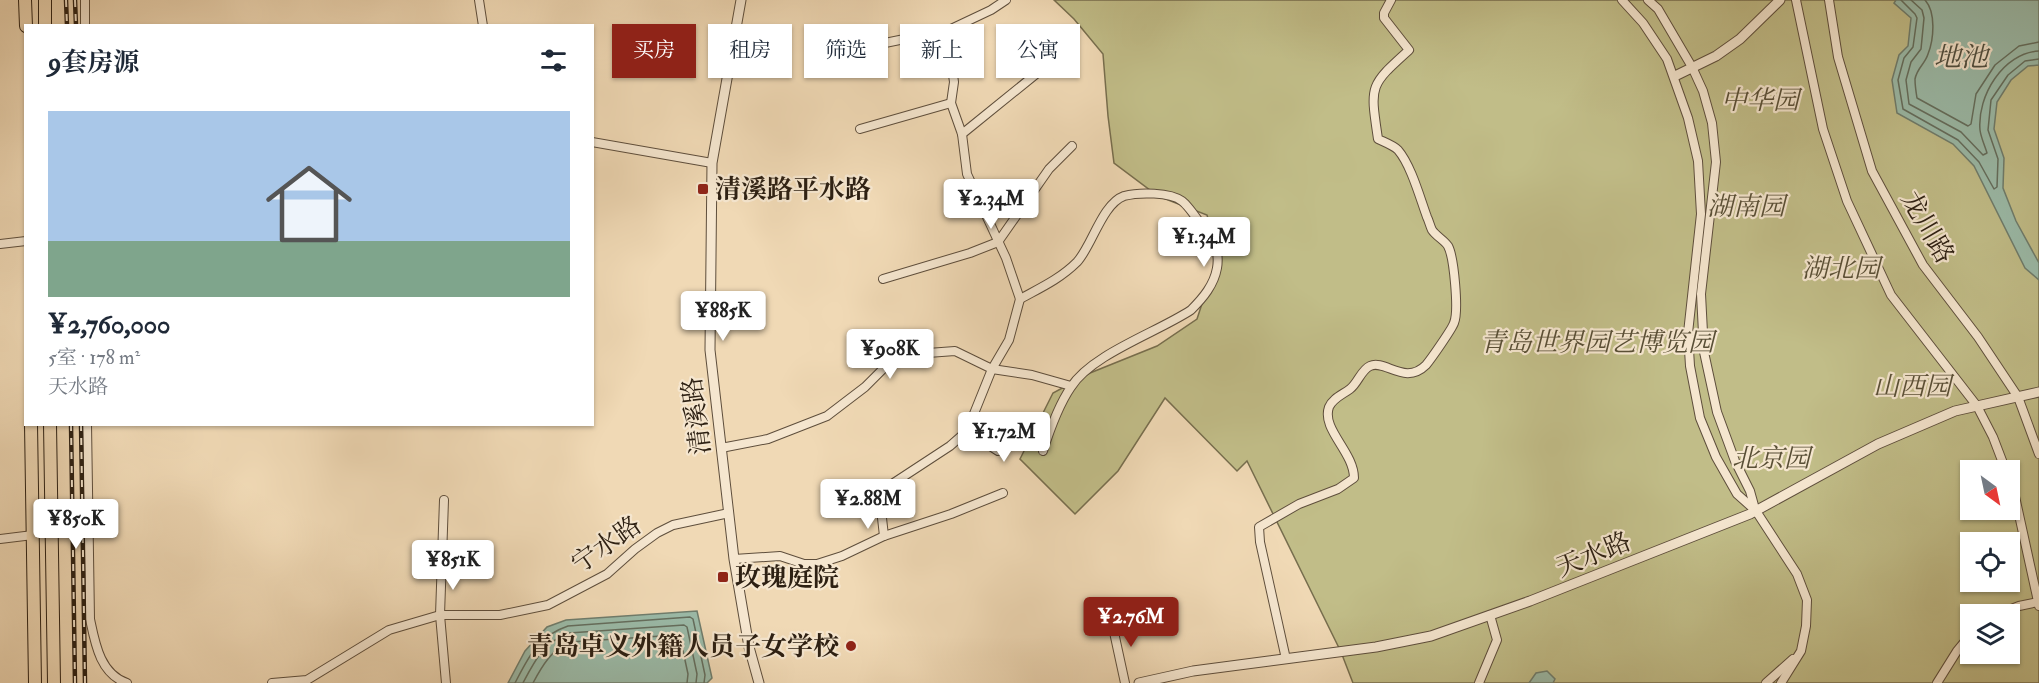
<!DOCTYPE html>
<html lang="zh">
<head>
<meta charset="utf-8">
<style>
	:root { --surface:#fff; --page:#f6f6f7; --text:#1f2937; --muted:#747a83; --line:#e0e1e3; --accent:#8f2418 }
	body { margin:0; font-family:"IM FELL Double Pica","Noto Serif SC",serif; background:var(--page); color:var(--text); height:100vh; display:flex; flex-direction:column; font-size:22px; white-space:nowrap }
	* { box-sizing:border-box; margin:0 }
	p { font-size:20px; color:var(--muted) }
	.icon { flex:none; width:33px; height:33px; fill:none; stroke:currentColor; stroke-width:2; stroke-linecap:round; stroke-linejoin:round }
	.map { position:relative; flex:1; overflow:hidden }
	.side { position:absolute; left:24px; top:24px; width:570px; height:402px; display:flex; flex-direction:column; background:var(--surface); border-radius:0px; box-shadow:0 2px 4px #0004 }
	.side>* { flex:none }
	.hud { position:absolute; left:612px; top:24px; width:570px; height:54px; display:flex; gap:12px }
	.needle { width:39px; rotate:147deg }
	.tools { position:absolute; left:1960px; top:460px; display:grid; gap:12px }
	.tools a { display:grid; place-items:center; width:60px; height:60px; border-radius:0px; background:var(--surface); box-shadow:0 2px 4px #0004; font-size:30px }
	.price { position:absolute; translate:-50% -51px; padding:0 14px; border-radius:6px; background:#fff; color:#222; font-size:20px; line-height:39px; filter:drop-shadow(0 2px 3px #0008) }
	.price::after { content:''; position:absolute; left:50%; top:36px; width:18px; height:14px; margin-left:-9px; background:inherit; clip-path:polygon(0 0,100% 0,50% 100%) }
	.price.selected { background:var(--accent); color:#fff }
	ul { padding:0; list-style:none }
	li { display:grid; align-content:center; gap:12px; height:318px; padding:0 24px }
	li+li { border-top:2px solid var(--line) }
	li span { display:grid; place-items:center; height:186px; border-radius:0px; color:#555 }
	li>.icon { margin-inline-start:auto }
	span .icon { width:108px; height:108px; fill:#fffc; stroke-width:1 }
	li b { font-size:26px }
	h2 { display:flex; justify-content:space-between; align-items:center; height:72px; padding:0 24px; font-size:26px }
	.pill { padding:0 21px; border-radius:0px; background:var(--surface); box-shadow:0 2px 4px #0004; font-size:21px; line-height:54px }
	.pill.selected { background:var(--accent); color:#fff }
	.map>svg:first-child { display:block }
</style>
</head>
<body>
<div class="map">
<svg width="2039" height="683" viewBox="0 0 2039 683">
	<rect width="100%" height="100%" fill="#f0d9b5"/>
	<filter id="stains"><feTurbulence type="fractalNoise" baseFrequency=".00333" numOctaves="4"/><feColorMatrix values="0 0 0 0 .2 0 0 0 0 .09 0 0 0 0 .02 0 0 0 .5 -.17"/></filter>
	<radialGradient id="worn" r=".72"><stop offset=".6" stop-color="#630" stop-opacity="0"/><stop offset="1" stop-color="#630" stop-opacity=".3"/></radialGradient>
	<!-- green -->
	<path fill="#c1bd88" stroke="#776e4e" stroke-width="1.5" fill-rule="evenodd" d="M1054,0H2039V683H1353L1341,652L1247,461L1237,471L1165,398L1118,471L1075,514L1020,459L1053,393L1090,373L1157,346L1197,319L1218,255L1207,215L1158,196L1114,163L1108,116L1103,54L1074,19ZM1971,471H2010V510H1971ZM1971,543H2010V582H1971ZM1971,615H2010V654H1971Z"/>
	<!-- water -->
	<g fill="#9bbba9" stroke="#6f7d6d" stroke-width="1.5">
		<path d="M1896,0H2039V65L2028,66L2011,80L1997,102L1994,129L2004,158L2003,188L2016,221L2039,263V280L2025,268L1974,166L1953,144L1897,113L1892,80L1899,55L1908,46L1911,18L1894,3Z"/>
		<path d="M697,611L712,678L707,683H508L525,651L547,627L566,620Z"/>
		<path d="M1547,671L1555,679L1553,683H1529L1536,673Z"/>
	</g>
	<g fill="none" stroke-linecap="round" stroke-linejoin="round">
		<!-- shore -->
		<g stroke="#646e5e" stroke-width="1.5">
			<path d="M1901,0L1915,14L1917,18L1913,47L1904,58L1898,80L1903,109L1958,140L1979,162L1994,189L1997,187L1998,159L1988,130L1991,100L2008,75L2025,61L2039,59"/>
			<path d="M1911,0L1922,10L1924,18L1921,49L1911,62L1906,80L1909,104L1961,132L1983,155L1987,153C1985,146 1981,138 1980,130C1977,96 2003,53 2039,51"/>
			<path d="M1925,0C1936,12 1934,39 1928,54C1925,64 1917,68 1915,79C1915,85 1916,92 1917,98L1968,126L1971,124L1976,94L1995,65L2019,46L2039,42"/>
			<path d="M515,683C529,656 538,636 568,626L690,617L693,619L705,675L704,683"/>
			<path d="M523,683C535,660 544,642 569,633L684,625L687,627L697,674L696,683"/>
			<path d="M533,683C542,666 552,649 570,642L677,635L680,637L688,674L687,683"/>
		</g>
		<!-- minor casing -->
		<g stroke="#5e4e3c" stroke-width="10">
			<g id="minor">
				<path d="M85,0V26"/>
				<path d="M479,0L483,26"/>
				<path d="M1622,0L1643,23L1667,59L1688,118L1698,161L1701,214L1688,333L1690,366L1700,418L1716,457L1737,494L1756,511L1797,574L1807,600L1806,626L1801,651L1781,683"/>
				<path d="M1648,0L1658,9L1692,67L1703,91L1712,123L1716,162L1701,294L1704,352L1717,412L1735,461L1750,491L1755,509"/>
				<path d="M1796,0L1823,129L1847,201L1891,295L1977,406L1993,437L2006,471"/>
				<path d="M1829,0L1838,57L1872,171L1923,265L1978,337L2018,397L2039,454"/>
				<path d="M860,51L885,43L919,36H936L991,10L1006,0"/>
				<path d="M860,129L951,103"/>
				<path d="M962,134L1046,66"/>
				<path d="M592,142L712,163"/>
				<path d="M0,244L26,241"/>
				<path d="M883,279L970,253L998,242L1049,169L1072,146"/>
				<path d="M1020,299C1040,288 1060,279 1077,262C1092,246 1102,204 1124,196C1139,192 1170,192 1182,201C1190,207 1213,241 1216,250C1218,254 1218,263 1217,268C1214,285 1203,298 1191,310C1158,332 1092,354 1071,387C1058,406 1050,429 1043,451"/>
				<path d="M87,424L90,619C95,643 100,674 127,683"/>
				<path d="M967,431L998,451C1008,444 1012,428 1016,417"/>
				<path d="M721,448L768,439L827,416L865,387L891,361L901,355L955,351L992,369L1032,375L1071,386"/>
				<path d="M2010,481L2014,492L2039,606"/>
				<path d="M444,500L440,615L446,683"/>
				<path d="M884,536L880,500L889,486L950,446L967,431L992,369L1009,340L1020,299L1006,258L967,174L962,134L951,103L954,82L952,68L936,36"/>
				<path d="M0,539L33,535"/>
				<path d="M734,559L780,556L804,564H817L842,556L884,536L951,514L1003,493"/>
				<path d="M1996,615L2019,606L2038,602"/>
				<path d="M1112,623L1125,683"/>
				<path d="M1286,659L1260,542L1259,527L1299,504L1338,489L1354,478C1354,452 1321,429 1329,407C1333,398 1342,395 1350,389C1358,383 1361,370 1370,366C1385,359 1405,386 1426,365C1431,359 1452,329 1454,323C1459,311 1454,257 1448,246C1444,240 1436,236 1432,230C1430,226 1429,221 1427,217C1420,198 1411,165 1398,150C1393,145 1384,142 1378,139C1370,85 1369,86 1409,50L1384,18V13L1391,0"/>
				<path d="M272,683L307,680L389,630L440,615H500L548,605L607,574L635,549L657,533L673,525L729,513"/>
				<path d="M1479,683L1497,640L1490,615"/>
				<path d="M1766,683L1793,659"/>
				<path d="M1937,683L1957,651L1971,634"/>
			</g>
		</g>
		<!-- tertiary casing -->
		<g stroke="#5e4e3c" stroke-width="11">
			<g id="tertiary">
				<path d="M741,0L712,163L710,350L734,559L749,647L759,683"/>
				<path d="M1675,76L1716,56L1740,39L1780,0"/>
				<path d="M1139,683L1193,671L1376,647L1431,636L1530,601L1750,514L1878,444L1955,411L2039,392"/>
			</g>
		</g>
		<!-- trunk casing -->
		<g stroke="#2d2013" stroke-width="14">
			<g id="trunk">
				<path d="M25,0L26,26"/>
				<path d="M45,0V26"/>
				<path d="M31,424L35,683"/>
				<path d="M50,424L54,683"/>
			</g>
		</g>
		<!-- minor -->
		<use href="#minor" stroke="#f5e6cf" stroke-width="8"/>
		<!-- tertiary -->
		<use href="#tertiary" stroke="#f5e6cf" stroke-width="9"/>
		<!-- trunk -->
		<use href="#trunk" stroke="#f0d9b5" stroke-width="12"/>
		<!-- rail casing -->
		<g stroke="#2d2013" stroke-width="4.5">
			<g id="rail">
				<path d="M66,0L67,26"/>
				<path d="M75,0L76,26"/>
				<path d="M71,424L75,683"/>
				<path d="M81,424L85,683"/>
			</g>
		</g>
		<!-- rail -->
		<use href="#rail" stroke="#f5e6cf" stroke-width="2" stroke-dasharray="7" stroke-linecap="butt"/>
	</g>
	<!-- markers -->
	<g fill="#8f2418" stroke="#f5e6cf" stroke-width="2">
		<rect x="697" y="183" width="12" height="12" rx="3"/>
		<rect x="717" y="571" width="12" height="12" rx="3"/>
		<circle cx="851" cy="646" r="6"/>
	</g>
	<g text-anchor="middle" stroke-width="4.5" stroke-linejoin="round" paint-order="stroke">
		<!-- park labels -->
		<g font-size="26" font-style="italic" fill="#594f36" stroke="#f5e6cf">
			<text x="1760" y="109">中华园</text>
			<text x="1746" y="215">湖南园</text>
			<text x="1841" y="277">湖北园</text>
			<text x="1597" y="351">青岛世界园艺博览园</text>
			<text x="1912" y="395">山西园</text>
			<text x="1771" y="467">北京园</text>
		</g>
		<!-- poi labels -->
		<g font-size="26" font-weight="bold" fill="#2d2013" stroke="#f5e6cf" text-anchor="start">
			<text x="715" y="198">清溪路平水路</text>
			<text x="735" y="586">玫瑰庭院</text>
			<text x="839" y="655" text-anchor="end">青岛卓义外籍人员子女学校</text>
		</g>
		<!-- street labels -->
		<g font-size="26" fill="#2d2013" stroke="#f5e6cf">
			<text transform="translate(1928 227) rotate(60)" y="9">龙川路</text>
			<text transform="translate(696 416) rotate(-97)" y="9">清溪路</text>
			<text transform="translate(606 544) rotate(-35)" y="9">宁水路</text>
			<text transform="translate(1593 554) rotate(-22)" y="9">天水路</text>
		</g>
		<!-- water labels -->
		<g font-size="27" font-style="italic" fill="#4e4e40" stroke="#f5e6cf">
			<text x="1961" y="66">地池</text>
		</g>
	</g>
	<rect width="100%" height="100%" filter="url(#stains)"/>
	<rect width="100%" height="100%" fill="url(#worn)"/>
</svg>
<div class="tools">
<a><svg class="needle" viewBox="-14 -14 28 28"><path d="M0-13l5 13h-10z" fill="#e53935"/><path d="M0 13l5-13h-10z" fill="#747a83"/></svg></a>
<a><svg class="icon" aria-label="locate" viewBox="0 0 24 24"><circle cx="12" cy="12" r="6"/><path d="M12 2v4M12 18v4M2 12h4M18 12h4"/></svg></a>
<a><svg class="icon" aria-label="layers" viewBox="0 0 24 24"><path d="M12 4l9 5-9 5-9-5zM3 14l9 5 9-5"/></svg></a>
</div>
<b class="price" style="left:991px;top:230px">¥2.34M</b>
<b class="price" style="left:1204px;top:268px">¥1.34M</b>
<b class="price" style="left:723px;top:342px">¥885K</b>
<b class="price" style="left:890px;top:380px">¥908K</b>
<b class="price" style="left:1004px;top:463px">¥1.72M</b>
<b class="price" style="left:868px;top:530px">¥2.88M</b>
<b class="price" style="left:76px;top:550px">¥850K</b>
<b class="price" style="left:453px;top:591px">¥851K</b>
<b class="price selected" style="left:1131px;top:648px">¥2.76M</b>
<div class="hud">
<a class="pill selected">买房</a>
<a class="pill">租房</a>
<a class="pill">筛选</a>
<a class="pill">新上</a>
<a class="pill">公寓</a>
</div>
<section class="side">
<h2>9套房源<svg class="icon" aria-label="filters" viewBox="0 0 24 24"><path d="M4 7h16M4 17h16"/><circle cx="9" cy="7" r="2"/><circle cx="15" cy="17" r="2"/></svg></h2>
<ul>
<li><span style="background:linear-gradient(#a9c7e8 70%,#7fa58c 0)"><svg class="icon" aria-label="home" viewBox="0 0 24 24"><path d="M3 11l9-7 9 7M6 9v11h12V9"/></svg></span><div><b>¥2,760,000</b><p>5室 · 178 m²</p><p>天水路</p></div></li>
</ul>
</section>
</div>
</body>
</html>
